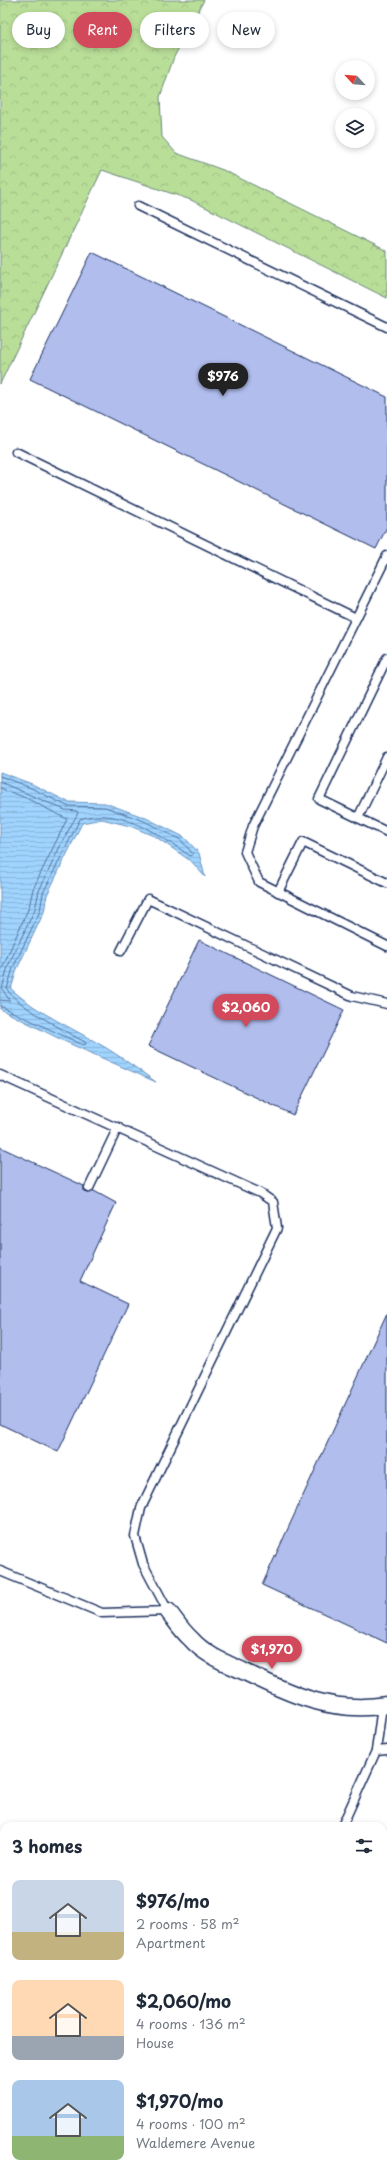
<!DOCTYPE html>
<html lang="en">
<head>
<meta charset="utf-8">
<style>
	:root { --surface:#fff; --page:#f6f6f7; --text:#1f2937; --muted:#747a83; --accent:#d1495b }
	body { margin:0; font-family:"Playpen Sans",sans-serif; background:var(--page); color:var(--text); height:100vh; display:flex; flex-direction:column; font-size:15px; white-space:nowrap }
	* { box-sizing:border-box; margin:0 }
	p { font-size:13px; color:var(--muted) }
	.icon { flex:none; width:22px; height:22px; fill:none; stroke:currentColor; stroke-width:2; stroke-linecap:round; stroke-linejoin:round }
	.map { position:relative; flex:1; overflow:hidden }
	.details { position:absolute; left:0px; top:1822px; width:387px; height:356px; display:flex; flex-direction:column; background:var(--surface); border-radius:12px 12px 0 0; box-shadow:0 2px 6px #0003 }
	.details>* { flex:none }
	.banner { position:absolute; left:12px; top:12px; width:363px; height:36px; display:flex; gap:8px }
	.needle { width:26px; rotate:296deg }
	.buttons { position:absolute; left:335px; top:60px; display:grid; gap:8px }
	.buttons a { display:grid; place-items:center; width:40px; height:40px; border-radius:50%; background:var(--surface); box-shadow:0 2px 6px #0003; font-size:20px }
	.price { position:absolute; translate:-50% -34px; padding:0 9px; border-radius:14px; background:var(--accent); color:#fff; font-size:13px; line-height:26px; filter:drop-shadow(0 1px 2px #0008) }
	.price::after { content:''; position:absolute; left:50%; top:24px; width:12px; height:9px; margin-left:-6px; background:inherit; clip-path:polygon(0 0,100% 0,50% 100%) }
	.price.active { background:#222; color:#fff }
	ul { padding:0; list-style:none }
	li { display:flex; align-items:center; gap:12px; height:100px; padding:0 12px }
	li span { display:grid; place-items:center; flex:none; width:112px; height:80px; border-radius:8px; color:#555 }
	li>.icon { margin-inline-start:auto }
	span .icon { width:48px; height:48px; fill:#fffc; stroke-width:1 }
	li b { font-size:17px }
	h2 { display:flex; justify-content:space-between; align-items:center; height:48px; padding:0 12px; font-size:17px }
	.tag { padding:0 14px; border-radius:18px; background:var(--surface); box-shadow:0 2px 6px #0003; font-size:14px; line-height:36px }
	.tag.active { background:var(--accent); color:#fff }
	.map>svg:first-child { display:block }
</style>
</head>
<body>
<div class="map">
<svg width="387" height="2178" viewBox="0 0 387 2178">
	<defs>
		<pattern id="forest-crowns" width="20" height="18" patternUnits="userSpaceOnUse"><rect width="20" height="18" fill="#b9de98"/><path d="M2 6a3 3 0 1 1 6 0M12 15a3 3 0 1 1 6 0" fill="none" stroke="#9ebf85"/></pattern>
		<pattern id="water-rules" width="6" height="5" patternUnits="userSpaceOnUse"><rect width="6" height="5" fill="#a0d4fe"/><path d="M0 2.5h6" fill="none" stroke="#89b6dc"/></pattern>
	</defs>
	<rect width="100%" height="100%" fill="#fff"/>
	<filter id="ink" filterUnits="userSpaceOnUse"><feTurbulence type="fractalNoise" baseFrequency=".025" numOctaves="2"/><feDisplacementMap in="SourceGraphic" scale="8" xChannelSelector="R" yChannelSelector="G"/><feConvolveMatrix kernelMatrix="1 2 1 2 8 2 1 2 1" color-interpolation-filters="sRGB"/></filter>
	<g filter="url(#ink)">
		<!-- forest -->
		<path fill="url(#forest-crowns)" stroke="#6a867b" d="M0,0H204L174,57L160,97L162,137L176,153L223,170L387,251V298L191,200L102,170L0,384Z"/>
		<!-- water -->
		<path fill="url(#water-rules)" stroke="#6b92be" d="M0,772L32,784L68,802L105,803L146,818L184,837L199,853L205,877L192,862L156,837L130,826L102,819L82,823L47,895L44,912L17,969L11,989C40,1015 75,1029 108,1049C124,1059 140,1071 156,1082L66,1042L0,1009Z"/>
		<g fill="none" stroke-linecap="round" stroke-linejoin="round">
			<!-- shore -->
			<g stroke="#50719e" stroke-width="1">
				<path d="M0,776L31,788L67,806L105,807L144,821L181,840L193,854L190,856C160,835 119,806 80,819L43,893L40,911L13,968L7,989C13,1003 70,1034 85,1042L86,1044L83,1045L0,1006"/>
				<path d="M0,782L65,810L77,811L78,813L63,840L39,891L35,909L8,966L2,989L10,1001L0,1000"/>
				<path d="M0,788L26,798L67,819L33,889L29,907L0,973"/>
			</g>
		</g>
		<!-- building -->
		<g fill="#b0bded" stroke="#1b2f5e">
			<path d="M92,252L387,397V527L376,549L30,379Z"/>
			<path d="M199,940L344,1010L293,1115L148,1046Z"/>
			<path d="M0,1147L84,1186V1191L87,1193L94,1191L116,1203L80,1281L128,1304L58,1452L0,1424Z"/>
			<path d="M387,1313V1643L262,1585Z"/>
		</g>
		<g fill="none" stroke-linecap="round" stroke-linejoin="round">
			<!-- lane casing -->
			<g stroke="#1b2f5e" stroke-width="11">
				<g id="lane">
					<path d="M138,206L387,327"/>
					<path d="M16,452L356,618"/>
					<path d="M387,556L253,826L245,852L259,882L387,946"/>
					<path d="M387,658L319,799L387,832"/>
					<path d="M358,818L387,757"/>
					<path d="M278,892L303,842L387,883"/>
					<path d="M121,951L148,899L352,996L387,1004"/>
					<path d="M0,1075L260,1193L273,1202L277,1228L141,1508L135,1536L143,1564L168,1611L102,1613L0,1571"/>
					<path d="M89,1188L118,1127"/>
					<path d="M376,1751L387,1750"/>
					<path d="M342,1826L376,1751L382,1706"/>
					<path d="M383,2102L387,2104"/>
				</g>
			</g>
			<!-- street casing -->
			<g stroke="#1b2f5e" stroke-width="19">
				<path id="street" d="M168,1611C175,1620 182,1631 191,1639C205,1655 226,1663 245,1672C293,1695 332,1714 387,1705"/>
			</g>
			<!-- highway casing -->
			<g stroke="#1b2f5e" stroke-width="25">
				<g id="highway">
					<path d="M0,2039L4,2041"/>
					<path d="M0,2069L4,2071"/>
					<path d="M0,2121L4,2123"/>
					<path d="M0,2155L4,2157"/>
					<path d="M19,2174L29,2178"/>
					<path d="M43,2174L52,2178"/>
					<path d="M105,2174L113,2178"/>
					<path d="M219,2174L227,2178"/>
					<path d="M266,2174L274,2178"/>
				</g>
			</g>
			<!-- lane -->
			<use href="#lane" stroke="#fff" stroke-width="8"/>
			<!-- street -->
			<use href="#street" stroke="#fff" stroke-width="16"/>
			<!-- highway -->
			<use href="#highway" stroke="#fff" stroke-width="22"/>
		</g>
	</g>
</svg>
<div class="buttons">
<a><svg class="needle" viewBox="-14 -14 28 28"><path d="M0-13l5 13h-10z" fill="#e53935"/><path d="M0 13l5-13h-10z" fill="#747a83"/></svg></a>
<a><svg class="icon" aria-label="layers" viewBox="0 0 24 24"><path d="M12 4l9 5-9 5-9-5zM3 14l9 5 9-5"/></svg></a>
</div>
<b class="price active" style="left:223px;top:397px">$976</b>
<b class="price" style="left:246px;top:1028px">$2,060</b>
<b class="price" style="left:272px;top:1670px">$1,970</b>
<div class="banner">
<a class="tag">Buy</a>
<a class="tag active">Rent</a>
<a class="tag">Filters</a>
<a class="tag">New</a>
</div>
<section class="details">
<h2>3 homes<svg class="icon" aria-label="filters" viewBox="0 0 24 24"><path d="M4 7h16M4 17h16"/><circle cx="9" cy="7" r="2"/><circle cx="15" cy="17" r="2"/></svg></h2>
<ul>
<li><span style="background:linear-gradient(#c9d6e8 65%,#c2b280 0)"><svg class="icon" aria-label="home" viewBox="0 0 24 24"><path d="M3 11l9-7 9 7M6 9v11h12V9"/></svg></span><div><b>$976/mo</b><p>2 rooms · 58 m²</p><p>Apartment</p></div></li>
<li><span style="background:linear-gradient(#ffd9b3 70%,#9aa5b1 0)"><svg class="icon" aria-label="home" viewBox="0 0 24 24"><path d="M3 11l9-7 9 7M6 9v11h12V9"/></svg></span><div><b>$2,060/mo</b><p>4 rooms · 136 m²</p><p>House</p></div></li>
<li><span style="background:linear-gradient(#a9c7e8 70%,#8fb573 0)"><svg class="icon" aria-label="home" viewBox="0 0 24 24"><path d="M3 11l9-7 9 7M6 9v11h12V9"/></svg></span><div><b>$1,970/mo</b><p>4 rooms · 100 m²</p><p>Waldemere Avenue</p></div></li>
</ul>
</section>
</div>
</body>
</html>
